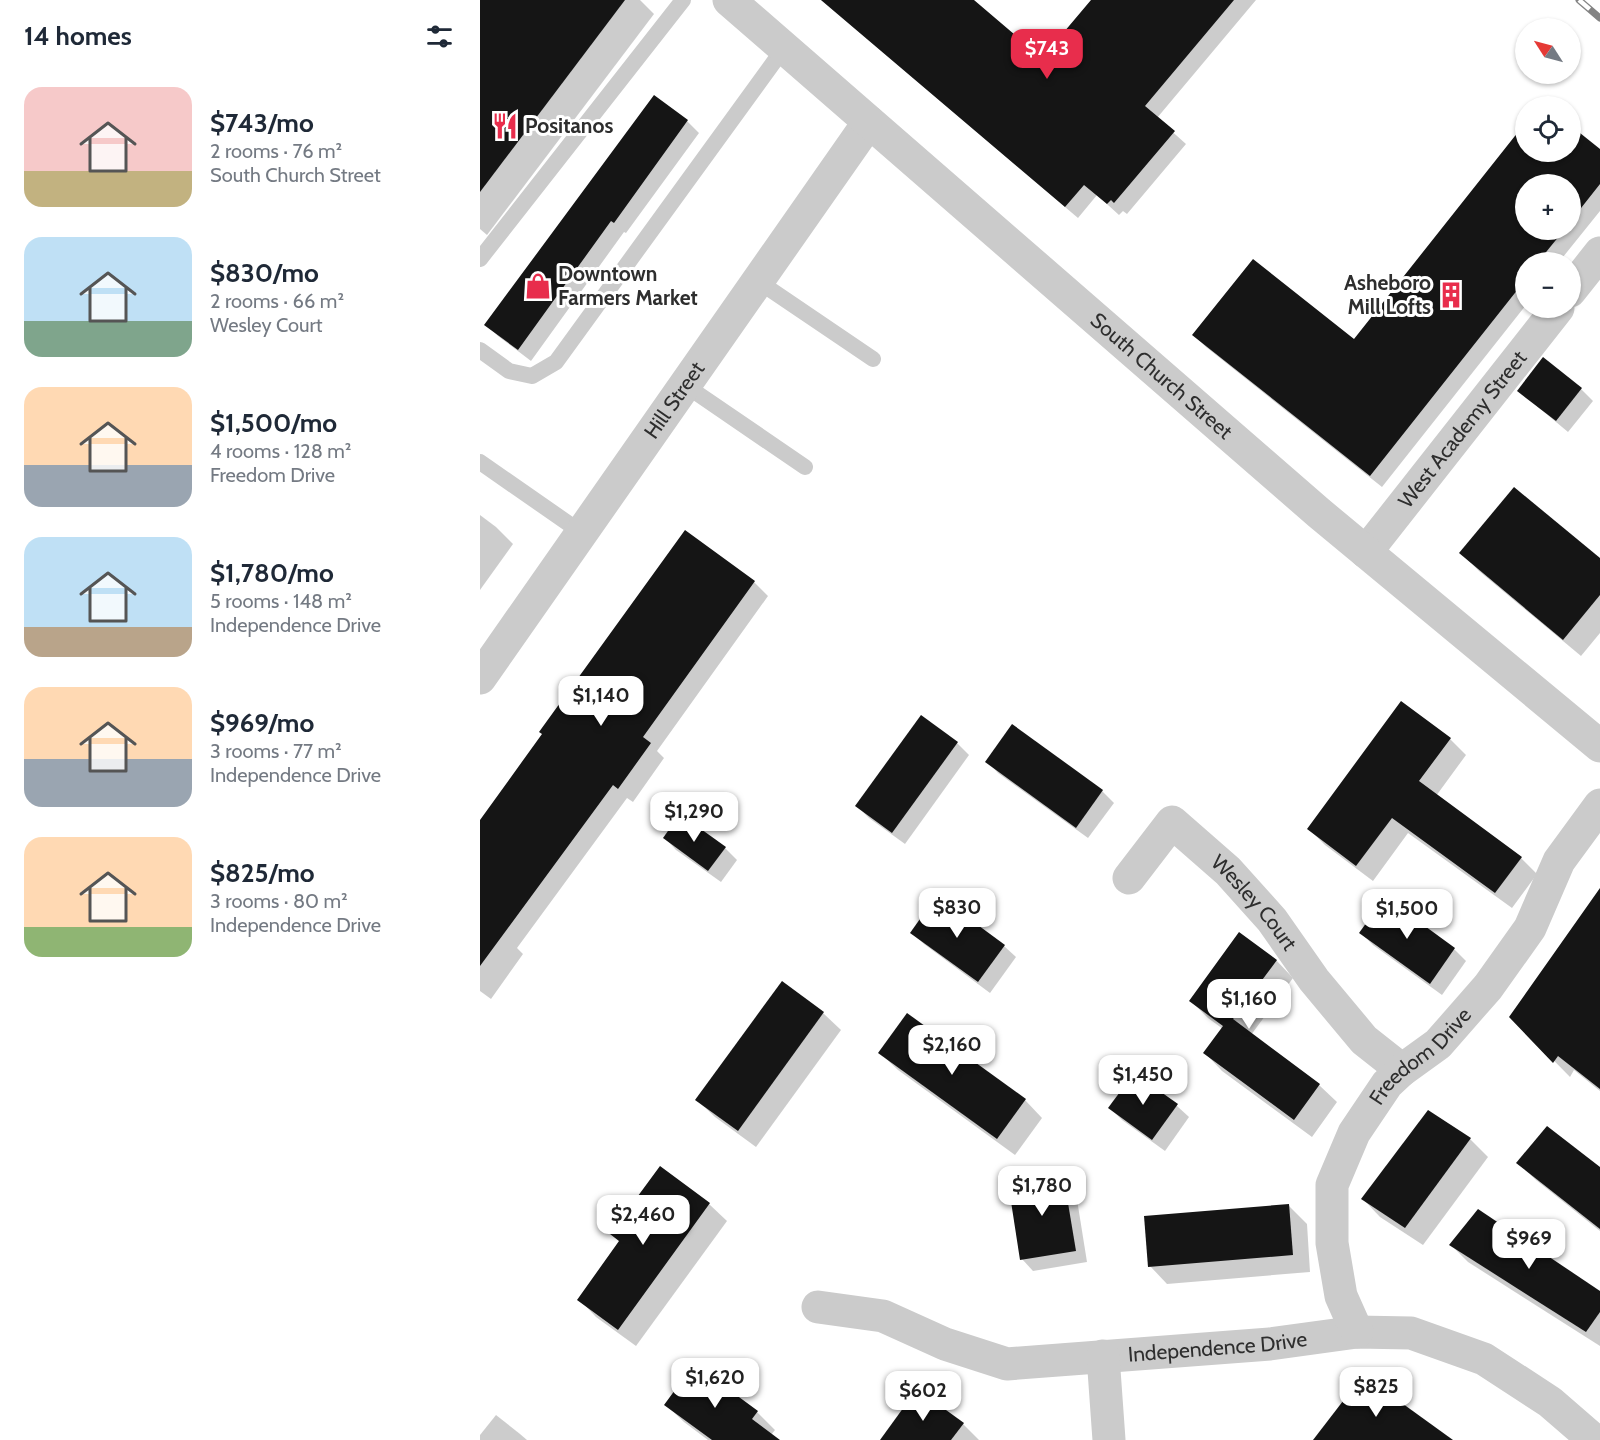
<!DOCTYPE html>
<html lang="en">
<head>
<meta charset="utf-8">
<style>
	:root { --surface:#fff; --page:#f6f6f7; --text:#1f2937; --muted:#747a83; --accent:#e82d4c }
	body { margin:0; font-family:Cabin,sans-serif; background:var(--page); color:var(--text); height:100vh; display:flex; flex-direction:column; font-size:22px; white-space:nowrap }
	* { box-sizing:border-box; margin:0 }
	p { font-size:20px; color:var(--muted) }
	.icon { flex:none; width:33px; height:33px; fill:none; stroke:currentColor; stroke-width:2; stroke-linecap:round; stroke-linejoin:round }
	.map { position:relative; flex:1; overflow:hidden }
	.details { display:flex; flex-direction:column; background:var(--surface); width:480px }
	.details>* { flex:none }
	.needle { width:39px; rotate:306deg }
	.controls { position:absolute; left:1035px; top:18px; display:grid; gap:12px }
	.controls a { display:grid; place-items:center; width:66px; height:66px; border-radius:50%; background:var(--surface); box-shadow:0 2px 4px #0004; font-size:30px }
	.price { position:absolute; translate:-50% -51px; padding:0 14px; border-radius:12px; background:#fff; color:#222; font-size:20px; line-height:39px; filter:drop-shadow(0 2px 3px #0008) }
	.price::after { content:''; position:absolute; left:50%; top:36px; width:18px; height:14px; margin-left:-9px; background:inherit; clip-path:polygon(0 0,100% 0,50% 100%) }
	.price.active { background:var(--accent); color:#fff }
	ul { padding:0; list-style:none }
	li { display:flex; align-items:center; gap:18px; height:150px; padding:0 24px }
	li span { display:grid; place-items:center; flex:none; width:168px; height:120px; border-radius:18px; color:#555 }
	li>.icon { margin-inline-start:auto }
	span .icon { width:72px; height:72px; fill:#fffc; stroke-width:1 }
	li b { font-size:26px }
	h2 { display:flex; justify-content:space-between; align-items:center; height:72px; padding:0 24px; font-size:26px }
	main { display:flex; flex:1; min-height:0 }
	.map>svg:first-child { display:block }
</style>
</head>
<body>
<main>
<section class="details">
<h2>14 homes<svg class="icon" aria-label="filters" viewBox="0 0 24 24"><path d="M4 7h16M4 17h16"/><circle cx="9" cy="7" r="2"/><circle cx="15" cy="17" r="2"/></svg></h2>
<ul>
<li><span style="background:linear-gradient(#f6c9c9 70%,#c2b280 0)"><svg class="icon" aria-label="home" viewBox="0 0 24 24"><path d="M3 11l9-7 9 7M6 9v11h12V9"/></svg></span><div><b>$743/mo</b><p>2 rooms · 76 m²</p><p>South Church Street</p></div></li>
<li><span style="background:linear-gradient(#bfe0f5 70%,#7fa58c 0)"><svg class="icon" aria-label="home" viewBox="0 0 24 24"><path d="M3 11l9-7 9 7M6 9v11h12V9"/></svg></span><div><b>$830/mo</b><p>2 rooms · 66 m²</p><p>Wesley Court</p></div></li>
<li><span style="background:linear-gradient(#ffd9b3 65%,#9aa5b1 0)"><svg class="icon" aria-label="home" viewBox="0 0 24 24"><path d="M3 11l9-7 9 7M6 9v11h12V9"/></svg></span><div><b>$1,500/mo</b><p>4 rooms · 128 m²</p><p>Freedom Drive</p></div></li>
<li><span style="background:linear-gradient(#bfe0f5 75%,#b9a48a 0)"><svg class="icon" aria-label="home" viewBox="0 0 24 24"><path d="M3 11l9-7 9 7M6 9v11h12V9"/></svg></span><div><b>$1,780/mo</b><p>5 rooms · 148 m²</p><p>Independence Drive</p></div></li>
<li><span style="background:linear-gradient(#ffd9b3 60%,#9aa5b1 0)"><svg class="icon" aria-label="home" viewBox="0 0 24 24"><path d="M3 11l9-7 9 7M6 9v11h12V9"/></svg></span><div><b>$969/mo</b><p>3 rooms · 77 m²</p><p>Independence Drive</p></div></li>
<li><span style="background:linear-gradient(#ffd9b3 75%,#8fb573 0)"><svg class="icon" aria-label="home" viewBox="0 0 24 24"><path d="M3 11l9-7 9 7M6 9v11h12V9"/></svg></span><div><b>$825/mo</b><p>3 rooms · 80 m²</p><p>Independence Drive</p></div></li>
</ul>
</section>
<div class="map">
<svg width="1120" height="1440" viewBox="0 0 1120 1440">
	<rect width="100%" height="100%" fill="#fff"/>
	<!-- shadow -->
	<g fill="#0003" fill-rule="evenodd">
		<path d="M0,0H160L174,14L7,235L0,229Z"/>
		<path d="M341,0H492L562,60L613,0H776L677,118L706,144L647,214L643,211L639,215L617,195L598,218Z"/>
		<path d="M207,121L219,133L146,233L144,232L51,361L18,336L6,324Z"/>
		<path d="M1090,127L1120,151V211L1079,262H1046V305L902,487L726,347L714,335L874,342L1046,152H1090ZM1046,184H1090V230H1046Z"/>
		<path d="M1101,389L1113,401L1088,432L1039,391Z"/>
		<path d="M1035,489L1120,560V633L1101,656L999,571L981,553Z"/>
		<path d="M0,515L16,527L33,544L0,590Z"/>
		<path d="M274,582L288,596L177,751L184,758L153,802L147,798L37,948L43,954L11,999L0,991V822Z"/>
		<path d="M441,717L477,743L489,755L425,844L389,818L377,806Z"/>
		<path d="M532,726L622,791L634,803L608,838L518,773L507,761Z"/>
		<path d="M970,739L986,755L956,796L1041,858L1057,874L1032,908L928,833L893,881L845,845L829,829Z"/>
		<path d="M185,838L245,848L257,860L241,882L196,850Z"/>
		<path d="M1120,891V1091L1094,1070L1090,1077L1031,1017Z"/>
		<path d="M906,900L975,950L986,961L962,995L893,945L881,933Z"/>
		<path d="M432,933L524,946L536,957L510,993L444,944Z"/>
		<path d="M796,960L813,978L771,1035L839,1085L857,1102L832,1137L742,1071L725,1053L743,1029L728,1018L711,1001Z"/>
		<path d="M343,1013L361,1030L276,1147L235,1117L217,1100Z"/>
		<path d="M400,1053L545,1100L562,1118L535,1155L418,1070Z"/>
		<path d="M655,1075L697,1106L709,1117L685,1151L642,1120L630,1108Z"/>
		<path d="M948,1112L990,1139L1008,1157L943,1245L900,1217L883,1199Z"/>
		<path d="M1067,1128L1120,1169V1231L1056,1180L1038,1163Z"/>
		<path d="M583,1175L595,1187L607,1262L553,1271L542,1259Z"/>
		<path d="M229,1204L247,1221L156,1346L116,1317L99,1299Z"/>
		<path d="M809,1206L827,1224L830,1272L687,1284L670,1266Z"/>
		<path d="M999,1211L1120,1293V1346L988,1262L971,1245Z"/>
		<path d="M215,1366L277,1412L295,1430L291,1435L297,1440H228L204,1422L186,1405Z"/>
		<path d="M16,1415L40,1434L47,1440H0V1435Z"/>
		<path d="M483,1424L499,1440H402Z"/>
	</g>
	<!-- building -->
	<g fill="#151515">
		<path d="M0,0H145L0,192Z"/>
		<path d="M341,0H494L562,58L611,0H754L665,106L695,131L634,203L631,200L627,204L604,185L585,207Z"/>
		<path d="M174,95L208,120L134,223L131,221L38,350L4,325Z"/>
		<path d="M1046,122V152H1090V125L1120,149V184L1090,222V184H1046V230H1084L1058,262H1046V279L890,476L712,335L773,259L874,339Z"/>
		<path d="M1063,357L1102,388L1076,421L1037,391Z"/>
		<path d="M1034,487L1120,558V595L1083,640L979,553Z"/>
		<path d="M205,530L275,581L163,737L171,743L138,789L133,785L0,966V820L62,734L59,732Z"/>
		<path d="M921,701L971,738L939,781L1042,857L1015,893L912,818L876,866L827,829Z"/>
		<path d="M441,715L478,742L412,833L375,806Z"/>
		<path d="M532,724L623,790L596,828L505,762Z"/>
		<path d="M200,814L246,847L228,871L183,838Z"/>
		<path d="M1120,888V1089L1078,1056L1073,1063L1029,1017Z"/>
		<path d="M457,895L525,945L498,982L430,933Z"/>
		<path d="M905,897L975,948L950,984L879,933Z"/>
		<path d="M759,932L797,960L753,1019L840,1084L814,1120L723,1053L743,1026L709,1001Z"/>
		<path d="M302,981L344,1012L258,1131L215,1100Z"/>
		<path d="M427,1013L546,1099L517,1139L398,1053Z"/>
		<path d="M654,1073L698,1104L672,1140L628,1108Z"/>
		<path d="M948,1110L991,1138L925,1228L881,1199Z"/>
		<path d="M1067,1126L1120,1167V1229L1036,1163Z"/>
		<path d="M180,1166L230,1203L138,1330L97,1300L139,1241L130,1234Z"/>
		<path d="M583,1173L596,1251L540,1260L528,1182Z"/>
		<path d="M809,1204L813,1255L668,1267L664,1216Z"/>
		<path d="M998,1209L1120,1291V1312L1106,1332L969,1245Z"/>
		<path d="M214,1364L278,1411L272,1419L300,1440H232L184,1405Z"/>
		<path d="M883,1375L973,1440H833Z"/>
		<path d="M437,1389L484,1423L471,1440H400Z"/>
	</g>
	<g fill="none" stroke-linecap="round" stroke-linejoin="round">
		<!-- service -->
		<g stroke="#cbcbcb" stroke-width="16">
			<path d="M0,259L203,0"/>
			<path d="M278,281L393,359"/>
			<path d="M0,350L29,371L52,376L76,362L304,48"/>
			<path d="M205,385L325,467"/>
			<path d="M0,462L102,533"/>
		</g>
		<!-- minor -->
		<g stroke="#cbcbcb" stroke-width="33">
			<path d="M1090,291L1120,253"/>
			<path id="s1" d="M886,552L1078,308"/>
			<path id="s2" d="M0,678L389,122"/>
			<path id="s3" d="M649,878L692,822L748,871L792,920L834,980L884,1040L922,1070"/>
			<path id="s4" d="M338,1307L403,1316L465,1344L527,1364L790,1344L877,1332L931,1333L1004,1359L1070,1402L1114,1440"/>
			<path id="s5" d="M877,1332L861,1296L852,1243V1185L874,1133L907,1084L922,1070L958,1044L1008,987L1050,928L1079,861L1120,805"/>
			<path d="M623,1356L629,1440"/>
		</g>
		<!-- tertiary -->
		<path stroke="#cbcbcb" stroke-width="33" id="s6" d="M249,0L839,513L1120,746"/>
		<!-- rail casing -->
		<g stroke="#838383" stroke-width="7">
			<path id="rail" d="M1099,0L1120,18"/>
		</g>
		<!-- rail -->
		<use href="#rail" stroke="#fff" stroke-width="4.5" stroke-dasharray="14" stroke-linecap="butt"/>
	</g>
	<!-- icons -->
	<defs>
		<g id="restaurant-bare" transform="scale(2.07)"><path d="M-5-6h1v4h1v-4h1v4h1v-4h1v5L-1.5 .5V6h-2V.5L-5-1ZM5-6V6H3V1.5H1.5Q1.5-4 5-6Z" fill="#e82d4c" stroke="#fff" stroke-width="2.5" paint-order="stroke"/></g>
		<g id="shop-bare" transform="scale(2.07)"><path d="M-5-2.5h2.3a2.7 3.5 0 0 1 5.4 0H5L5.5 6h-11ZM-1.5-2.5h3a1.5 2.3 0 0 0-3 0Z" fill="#e82d4c" stroke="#fff" stroke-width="2.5" paint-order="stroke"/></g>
		<g id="building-bare" transform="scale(2.07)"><path d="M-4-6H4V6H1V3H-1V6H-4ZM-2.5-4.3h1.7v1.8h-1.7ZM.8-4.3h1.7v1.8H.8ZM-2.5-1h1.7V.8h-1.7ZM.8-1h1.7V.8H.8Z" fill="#e82d4c" stroke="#fff" stroke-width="2.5" paint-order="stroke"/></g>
	</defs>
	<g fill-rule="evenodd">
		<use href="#restaurant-bare" x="25" y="126"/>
		<use href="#shop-bare" x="58" y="286"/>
		<use href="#building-bare" x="971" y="295"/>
	</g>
	<g text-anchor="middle" stroke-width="6" stroke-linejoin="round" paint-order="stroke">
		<!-- poi labels -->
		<g font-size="21" font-weight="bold" fill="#2e2e2e" stroke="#fff" text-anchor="start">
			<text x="45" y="133">Positanos</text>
			<text x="78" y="281">Downtown<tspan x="78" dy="24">Farmers Market</tspan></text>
			<text x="951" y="290" text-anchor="end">Asheboro<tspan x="951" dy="24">Mill Lofts</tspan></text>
		</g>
		<!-- street labels -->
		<g font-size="21" fill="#2e2e2e" stroke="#fff">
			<text dy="7" stroke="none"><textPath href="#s6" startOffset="573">South Church Street</textPath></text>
			<text dy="7" stroke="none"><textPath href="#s2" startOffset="339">Hill Street</textPath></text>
			<text dy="7" stroke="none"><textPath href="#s1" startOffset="156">West Academy Street</textPath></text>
			<text dy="7" stroke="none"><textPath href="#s3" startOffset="186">Wesley Court</textPath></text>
			<text dy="7" stroke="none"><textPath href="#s5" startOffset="310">Freedom Drive</textPath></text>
			<text dy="7" stroke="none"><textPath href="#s4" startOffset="410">Independence Drive</textPath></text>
		</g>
	</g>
</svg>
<div class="controls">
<a><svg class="needle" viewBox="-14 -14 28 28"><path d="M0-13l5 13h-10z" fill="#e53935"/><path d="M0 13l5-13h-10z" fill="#747a83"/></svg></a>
<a><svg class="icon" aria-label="locate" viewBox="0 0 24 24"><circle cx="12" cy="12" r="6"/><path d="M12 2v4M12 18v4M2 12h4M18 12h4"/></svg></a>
<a>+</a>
<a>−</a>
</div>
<b class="price active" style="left:567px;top:80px">$743</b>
<b class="price" style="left:121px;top:727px">$1,140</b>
<b class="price" style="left:214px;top:843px">$1,290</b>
<b class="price" style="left:477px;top:939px">$830</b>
<b class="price" style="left:927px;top:940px">$1,500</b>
<b class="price" style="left:769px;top:1030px">$1,160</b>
<b class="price" style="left:472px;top:1076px">$2,160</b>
<b class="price" style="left:663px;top:1106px">$1,450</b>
<b class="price" style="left:562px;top:1217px">$1,780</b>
<b class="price" style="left:163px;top:1246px">$2,460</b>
<b class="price" style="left:1049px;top:1270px">$969</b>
<b class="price" style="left:235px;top:1409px">$1,620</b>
<b class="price" style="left:896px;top:1418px">$825</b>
<b class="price" style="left:443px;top:1422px">$602</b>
</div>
</main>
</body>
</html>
